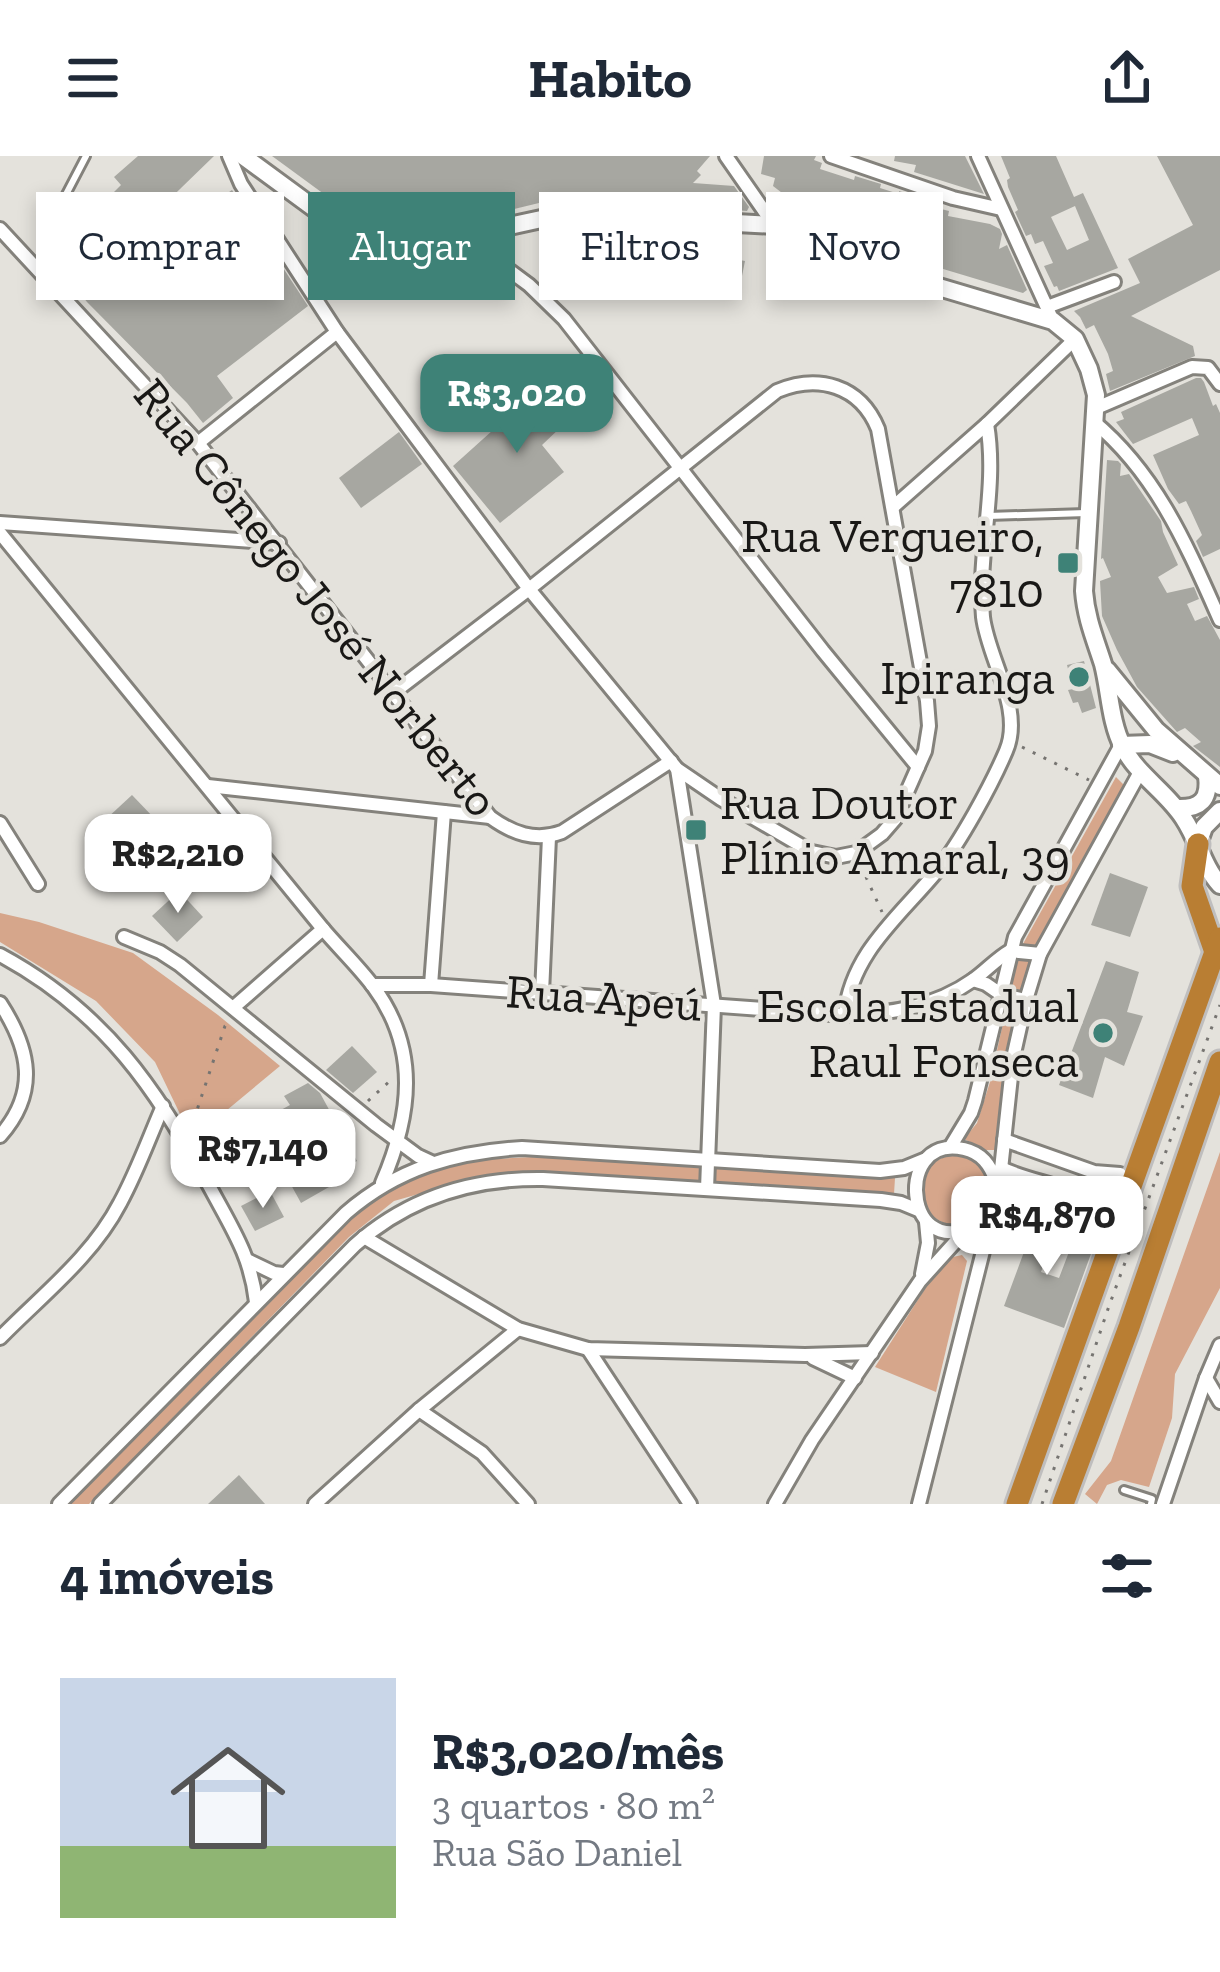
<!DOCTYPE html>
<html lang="pt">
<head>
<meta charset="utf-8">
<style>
	:root { --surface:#fff; --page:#f2f2f3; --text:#1f2937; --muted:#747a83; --accent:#3e8277 }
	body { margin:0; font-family:"Zilla Slab",serif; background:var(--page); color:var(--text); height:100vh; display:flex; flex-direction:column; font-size:45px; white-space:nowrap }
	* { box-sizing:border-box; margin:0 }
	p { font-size:39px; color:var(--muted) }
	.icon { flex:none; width:66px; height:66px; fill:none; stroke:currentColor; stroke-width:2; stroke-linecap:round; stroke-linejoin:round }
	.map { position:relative; height:1348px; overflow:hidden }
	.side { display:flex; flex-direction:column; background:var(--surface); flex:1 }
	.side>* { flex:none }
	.guide { position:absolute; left:36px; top:36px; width:1149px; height:108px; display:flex; gap:24px }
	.price { position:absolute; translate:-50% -102px; padding:0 27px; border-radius:24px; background:#fff; color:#222; font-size:39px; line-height:78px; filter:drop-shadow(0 3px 6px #0008) }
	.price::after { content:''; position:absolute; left:50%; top:72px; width:36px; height:27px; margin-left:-18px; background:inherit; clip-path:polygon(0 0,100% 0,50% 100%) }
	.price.selected { background:var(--accent); color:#fff }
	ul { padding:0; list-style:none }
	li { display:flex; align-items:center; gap:36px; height:300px; padding:0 60px }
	li span { display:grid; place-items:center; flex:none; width:336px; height:240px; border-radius:0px; color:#555 }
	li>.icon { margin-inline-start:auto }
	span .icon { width:144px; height:144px; fill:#fffc; stroke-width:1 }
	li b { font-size:51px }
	h2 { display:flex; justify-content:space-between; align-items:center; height:144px; padding:0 60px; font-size:51px }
	.pill { padding:0 42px; border-radius:0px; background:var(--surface); box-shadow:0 6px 18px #0003; font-size:42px; line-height:108px }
	.pill.selected { background:var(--accent); color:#fff }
	header { display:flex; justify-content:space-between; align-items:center; height:156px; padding:0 60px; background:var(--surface); font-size:54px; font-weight:700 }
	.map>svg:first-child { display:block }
</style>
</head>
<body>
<header><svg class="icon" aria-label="menu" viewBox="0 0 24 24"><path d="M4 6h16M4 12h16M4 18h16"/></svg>Habito<svg class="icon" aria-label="share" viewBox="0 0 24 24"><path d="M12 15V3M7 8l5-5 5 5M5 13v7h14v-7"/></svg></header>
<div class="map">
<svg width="1220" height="1348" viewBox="0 0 1220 1348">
	<rect width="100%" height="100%" fill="#e4e2dc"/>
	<!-- green -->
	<g fill="#d6a68b">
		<path d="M1116,621L1125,630L1037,789L1008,893L997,994H986L964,983L977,967L990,926L1019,795Z"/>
		<path d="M0,757L39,766L133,797L218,859L280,910L192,983L155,906L96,845L0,786Z"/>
		<path d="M1220,996V1132L1175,1218L1172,1262L1149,1331L1121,1324L1107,1329L1097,1348L1085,1338L1111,1305Z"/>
		<circle cx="956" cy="1034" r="35"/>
		<path d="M532,1001L895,1022L894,1038L531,1016L478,1021L394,1045L349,1081L89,1348H68L270,1137L358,1050L423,1019L476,1004Z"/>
		<path d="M962,1099L967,1105L936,1236L875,1211L944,1103Z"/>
	</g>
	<!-- building -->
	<g fill="#a7a7a1" fill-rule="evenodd">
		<path d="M138,0H214L146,66L160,84L232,34L308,150L217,220L233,242L203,267L187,247L87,146L48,98L83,67L121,29L114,21Z"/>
		<path d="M272,0H710L697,15L701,19L693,27L734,30L749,51L747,55L684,50L683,41L664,40V47L645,46V36L619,37V40H607V43L579,42V39H572V36L539,38V47L451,68H440L439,60H420L421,67L411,68L400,66V58L348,46L347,50L328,41Z"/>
		<path d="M764,0H816L814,4L822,7L820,13L854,24L855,20L881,28L880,32L899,38V35L942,49L941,53L949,55L948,60L990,68L1000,73L1002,78L999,93L1007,89L1027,134L1023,137L870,91L872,86L869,83L852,80L854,73L830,63L827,73L818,69L820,65L801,57L803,53L773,30L775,22L761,18Z"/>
		<path d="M895,0H965L984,38L914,16L916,9L894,5Z"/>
		<path d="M1001,0H1056L1074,41L1083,37L1118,112L1059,135L1057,130L1054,131L1044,110L1053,107L1043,85L1035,88L1031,78L1026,80L1015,56L1018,54L1008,31L1007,24L1010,22ZM1075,50L1089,84L1067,94L1051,61Z"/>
		<path d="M1157,0H1220V114L1131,160L1193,190L1195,200L1110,235L1106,218L1113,215L1108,198L1094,169L1086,173L1080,161L1074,155L1140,127L1128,103L1193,69Z"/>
		<path d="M710,98L745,105L738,140L703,134Z"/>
		<path d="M1196,222H1201L1204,226L1213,250L1216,248L1220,257V393L1203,401L1196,385L1202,379L1191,355L1186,345L1179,348L1168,333L1153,299L1199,279L1192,262L1133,288L1116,266L1124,263L1121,256Z"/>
		<path d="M556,228L580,253L542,289L564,316L500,367L453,310L513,256L519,262Z"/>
		<path d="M399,276L422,308L361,352L339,322Z"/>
		<path d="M1107,304L1118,305L1121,308L1120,320L1129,318L1161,365L1163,376L1178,409L1158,421L1167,437L1194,431L1199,443L1187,448L1195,465L1207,460L1220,484V611L1193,590L1201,586L1185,572L1177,576L1137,531L1117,494L1102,460L1100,425L1111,421L1103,402L1101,403Z"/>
		<path d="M1084,505L1096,552L1082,557L1078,546L1073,547L1068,534L1073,533L1067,509Z"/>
		<path d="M132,639L156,664L130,689L105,664Z"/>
		<path d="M1110,717L1148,731L1130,781L1091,769Z"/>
		<path d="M179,735L203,761L177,786L152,760Z"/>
		<path d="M1106,805L1139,816L1127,856L1143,860L1124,910L1105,901L1093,942L1059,929Z"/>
		<path d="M352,890L377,916L353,937L326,914Z"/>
		<path d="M308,927L320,937L357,1005L324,1022L329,1031L301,1047L257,967L290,949L284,940Z"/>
		<path d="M270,1035L284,1061L255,1075L241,1050Z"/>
		<path d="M1038,1058L1059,1065L1041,1116L1059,1122L1072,1088L1092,1095L1064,1172L1004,1150Z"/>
		<path d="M239,1319L265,1348H208Z"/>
	</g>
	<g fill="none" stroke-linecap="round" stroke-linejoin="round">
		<!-- lane casing -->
		<g stroke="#84827c" stroke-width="12">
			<g id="lane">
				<path d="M78,62L63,52L62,46L86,0"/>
				<path d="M988,360L1086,357"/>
				<path d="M1124,1334L1152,1343L1151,1348"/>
			</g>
		</g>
		<!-- street casing -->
		<g stroke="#84827c" stroke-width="18">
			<g id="street">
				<path d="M229,0L241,28L337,176L529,433L677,613L721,643L812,696L836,701L856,697L882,678L895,663L925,595L929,570L927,545L878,273C860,229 818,218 777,235L529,433L393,537"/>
				<path d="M726,0L774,69"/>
				<path d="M831,0L953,42L1001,53"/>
				<path d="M978,0L1053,165"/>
				<path d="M0,73L198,287L490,661C512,677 535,686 562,676L671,605"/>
				<path d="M463,80L529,129L564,163L823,495L918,611"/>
				<path d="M1047,151L1114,126"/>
				<path d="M1094,253L1192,211L1208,212L1220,228"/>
				<path d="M1093,265C1157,318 1187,390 1220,464"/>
				<path d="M198,287L337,176"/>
				<path d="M893,351L987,268L1075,183"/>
				<path d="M0,367L279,387"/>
				<path d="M0,377L323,773C339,792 358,810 373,830C420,893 411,960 382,1027"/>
				<path d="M677,613L714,849L707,1033"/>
				<path d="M208,630L490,661"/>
				<path d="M0,667L38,728"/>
				<path d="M124,781L160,796L180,809L376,969L418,1000L433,1007"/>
				<path d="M0,799C104,855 158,934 212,1035C233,1074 251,1101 256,1146"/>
				<path d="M973,824L986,828L1002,839L1026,844"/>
				<path d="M372,829H431L845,859C890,858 935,851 973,824C986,815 996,803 1010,795L1040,798"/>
				<path d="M431,829L444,656"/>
				<path d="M542,837L549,681"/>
				<path d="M0,847C30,893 39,936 0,980"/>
				<path d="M234,851L323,773"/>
				<path d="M845,859C851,797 900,760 937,715C960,687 992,628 1006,595C1024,553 988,503 983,461C977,397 998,332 987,268"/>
				<path d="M1004,984L1094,1016L1120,1018"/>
				<path d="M951,990L971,957L975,945L1015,781L1121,589"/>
				<path d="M1001,1012C1041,1031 1091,1029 1116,1070"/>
				<path d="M991,1058C906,1127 888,976 964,993C982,997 990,1009 996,1025"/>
				<path d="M364,1081L518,1173L588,1193L805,1199L872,1197"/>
				<path d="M249,1105L274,1117L283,1118"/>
				<path d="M922,1118L928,1087L926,1066"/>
				<path d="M0,1182C42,1139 92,1101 120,1047C137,1016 149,982 163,950"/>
				<path d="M588,1193L690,1348"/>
				<path d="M813,1202L855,1222"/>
				<path d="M1206,1222L1220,1246"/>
				<path d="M419,1254L482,1297L528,1348"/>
				<path d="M59,1348L346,1057C398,1012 455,996 522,992L880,1015L904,1012L926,1003"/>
				<path d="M100,1348L355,1089C408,1042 473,1022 543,1023L881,1044L901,1047L918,1054"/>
				<path d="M315,1348L419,1254L518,1173"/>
				<path d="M775,1348L812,1284L920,1125L966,1074"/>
				<path d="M919,1348L999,1032L1013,902L1026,844L1040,798L1140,616"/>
				<path d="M1163,1348L1206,1222L1220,1189"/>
			</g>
		</g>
		<!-- secondary casing -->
		<g stroke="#84827c" stroke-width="22">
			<g id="secondary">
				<path d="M243,0L322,58L348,69L388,81L424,84L463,80L546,62L588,59L774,69L905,121L1053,165L1075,183L1089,213L1096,239L1084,435C1086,462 1095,483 1103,508C1110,535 1110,566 1123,591C1138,620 1167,636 1184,663C1198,684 1203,710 1220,729"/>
				<path d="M1107,514L1156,574L1220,630"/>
				<path d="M1121,589L1150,588L1173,597"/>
				<path d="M1177,652C1201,653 1210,643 1207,620"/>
				<path d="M1198,688L1204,671L1220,655"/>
			</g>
		</g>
		<!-- highway casing -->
		<g stroke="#bfbebe" stroke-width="27">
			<g id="highway">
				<path d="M1198,688L1192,730L1215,796"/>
				<path d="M1017,1348L1220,782"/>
				<path d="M1063,1348L1129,1171L1220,906"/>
			</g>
		</g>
		<!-- path -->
		<g stroke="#767471" stroke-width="3" stroke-dasharray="3 9" stroke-linecap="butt">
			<path d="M1022,591L1089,624"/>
			<path d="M861,710L882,756"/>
			<path d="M368,945L392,923"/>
			<path d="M190,975L225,870L230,866"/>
			<path d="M1042,1348L1109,1150L1220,849"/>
		</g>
		<!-- lane -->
		<use href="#lane" stroke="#fff" stroke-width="6"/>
		<!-- street -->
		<use href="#street" stroke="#fff" stroke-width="12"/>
		<!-- secondary -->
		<use href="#secondary" stroke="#fff" stroke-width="16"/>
		<!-- highway -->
		<use href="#highway" stroke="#b97e33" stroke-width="21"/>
	</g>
	<!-- markers -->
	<g fill="#3e8277" stroke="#e4e2dc" stroke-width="4.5">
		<rect x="1056" y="395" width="24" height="24" rx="6"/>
		<circle cx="1079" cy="521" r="12"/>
		<rect x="684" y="662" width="24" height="24" rx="6"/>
		<circle cx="1103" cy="877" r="12"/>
	</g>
	<g text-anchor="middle" stroke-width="9" stroke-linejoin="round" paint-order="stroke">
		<!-- poi labels -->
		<g font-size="48" fill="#191816" stroke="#e4e2dc" text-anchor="end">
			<text x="1044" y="396">Rua Vergueiro,<tspan x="1044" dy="55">7810</tspan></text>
			<text x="1055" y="538">Ipiranga</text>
			<text x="720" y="663" text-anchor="start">Rua Doutor<tspan x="720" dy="55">Plínio Amaral, 39</tspan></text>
			<text x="1079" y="866">Escola Estadual<tspan x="1079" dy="55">Raul Fonseca</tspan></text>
		</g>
		<!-- street labels -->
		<g font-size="48" fill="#191816" stroke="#e4e2dc">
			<text transform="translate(317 441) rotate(51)" y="17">Rua Cônego José Norberto</text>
			<text transform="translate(604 841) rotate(4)" y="17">Rua Apeú</text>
		</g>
	</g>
</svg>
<b class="price selected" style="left:517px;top:300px">R$3,020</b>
<b class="price" style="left:178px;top:760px">R$2,210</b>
<b class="price" style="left:263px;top:1055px">R$7,140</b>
<b class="price" style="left:1047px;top:1122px">R$4,870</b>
<div class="guide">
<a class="pill">Comprar</a>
<a class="pill selected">Alugar</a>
<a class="pill">Filtros</a>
<a class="pill">Novo</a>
</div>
</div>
<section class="side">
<h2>4 imóveis<svg class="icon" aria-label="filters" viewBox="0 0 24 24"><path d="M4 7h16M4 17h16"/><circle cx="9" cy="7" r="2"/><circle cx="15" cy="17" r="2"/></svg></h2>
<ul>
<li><span style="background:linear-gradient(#c9d6e8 70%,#8fb573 0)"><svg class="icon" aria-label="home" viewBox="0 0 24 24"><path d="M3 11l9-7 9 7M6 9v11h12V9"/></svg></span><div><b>R$3,020/mês</b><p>3 quartos · 80 m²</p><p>Rua São Daniel</p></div></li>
</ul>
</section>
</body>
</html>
